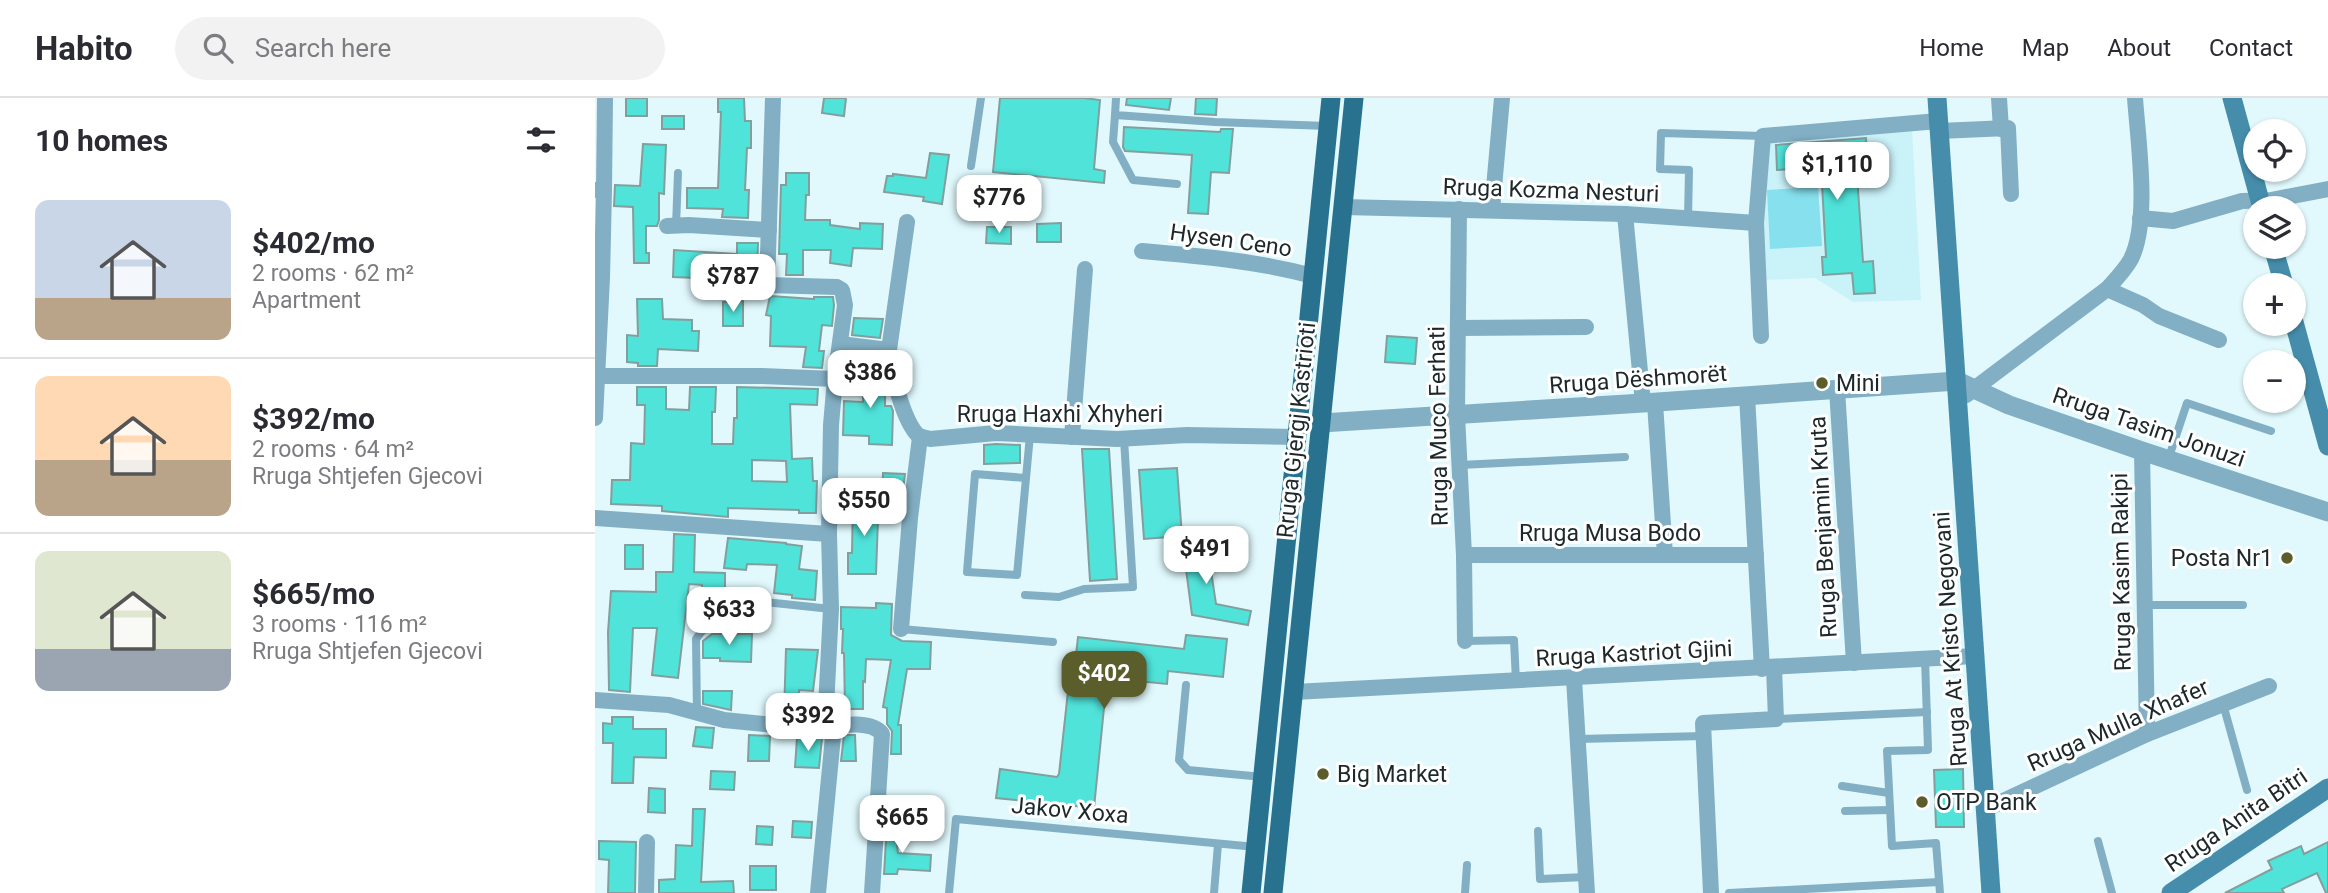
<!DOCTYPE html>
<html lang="en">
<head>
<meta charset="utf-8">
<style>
	:root { --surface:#fff; --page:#f2f2f3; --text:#2b2b33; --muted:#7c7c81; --line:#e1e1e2; --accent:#5b5d2a }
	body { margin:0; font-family:Roboto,sans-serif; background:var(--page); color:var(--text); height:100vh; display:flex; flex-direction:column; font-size:26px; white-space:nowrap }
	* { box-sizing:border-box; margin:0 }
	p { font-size:23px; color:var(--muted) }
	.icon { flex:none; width:38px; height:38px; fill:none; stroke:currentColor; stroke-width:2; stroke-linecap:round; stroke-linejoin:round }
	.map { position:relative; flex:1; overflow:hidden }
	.sheet { display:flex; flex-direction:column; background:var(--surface); width:595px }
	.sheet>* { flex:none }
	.buttons { position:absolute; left:1648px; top:21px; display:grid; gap:14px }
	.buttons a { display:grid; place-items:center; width:63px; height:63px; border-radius:50%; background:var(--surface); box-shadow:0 2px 5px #0004; font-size:35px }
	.price { position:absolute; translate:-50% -60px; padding:0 16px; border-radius:14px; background:#fff; color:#222; font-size:23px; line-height:46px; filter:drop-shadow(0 2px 4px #0008) }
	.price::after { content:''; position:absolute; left:50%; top:42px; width:21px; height:16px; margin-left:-10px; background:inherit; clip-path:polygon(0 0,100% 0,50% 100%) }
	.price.selected { background:var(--accent); color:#fff }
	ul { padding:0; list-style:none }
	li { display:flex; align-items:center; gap:21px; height:175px; padding:0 35px }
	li+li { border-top:2px solid var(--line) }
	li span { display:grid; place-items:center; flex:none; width:196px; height:140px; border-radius:14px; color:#555 }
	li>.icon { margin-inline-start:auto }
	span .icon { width:84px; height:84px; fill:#fffc; stroke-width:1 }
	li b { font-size:30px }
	h2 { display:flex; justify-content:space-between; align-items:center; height:84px; padding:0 35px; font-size:30px }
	header { display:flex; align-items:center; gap:42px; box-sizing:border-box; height:98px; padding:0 35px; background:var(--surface); border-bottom:2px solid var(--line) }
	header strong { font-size:33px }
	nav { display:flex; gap:38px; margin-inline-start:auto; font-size:24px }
	.search { width:490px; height:63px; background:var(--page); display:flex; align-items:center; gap:18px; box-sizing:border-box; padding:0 24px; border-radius:38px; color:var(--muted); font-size:26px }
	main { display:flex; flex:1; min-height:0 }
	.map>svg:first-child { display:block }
</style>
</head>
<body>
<header>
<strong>Habito</strong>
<div class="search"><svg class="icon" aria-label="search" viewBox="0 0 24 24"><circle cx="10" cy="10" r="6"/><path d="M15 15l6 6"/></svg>Search here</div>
<nav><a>Home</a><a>Map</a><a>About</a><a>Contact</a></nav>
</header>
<main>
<section class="sheet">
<h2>10 homes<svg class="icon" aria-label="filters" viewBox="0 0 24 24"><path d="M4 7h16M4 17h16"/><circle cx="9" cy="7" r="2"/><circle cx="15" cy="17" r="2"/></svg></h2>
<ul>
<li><span style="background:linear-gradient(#c9d6e8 70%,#b9a48a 0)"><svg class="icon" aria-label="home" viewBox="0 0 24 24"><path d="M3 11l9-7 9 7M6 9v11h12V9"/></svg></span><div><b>$402/mo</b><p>2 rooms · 62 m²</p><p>Apartment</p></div></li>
<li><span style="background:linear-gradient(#ffd9b3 60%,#b9a48a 0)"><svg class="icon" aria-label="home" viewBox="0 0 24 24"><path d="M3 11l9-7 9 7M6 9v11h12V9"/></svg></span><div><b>$392/mo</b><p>2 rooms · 64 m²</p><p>Rruga Shtjefen Gjecovi</p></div></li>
<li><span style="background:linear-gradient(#dfe7d0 70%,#9aa5b1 0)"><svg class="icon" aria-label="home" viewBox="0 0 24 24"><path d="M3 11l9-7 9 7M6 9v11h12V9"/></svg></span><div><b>$665/mo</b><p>3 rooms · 116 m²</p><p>Rruga Shtjefen Gjecovi</p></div></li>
</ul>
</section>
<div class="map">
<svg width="1733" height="795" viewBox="0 0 1733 795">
	<rect width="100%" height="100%" fill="#e1f9fd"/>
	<!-- built -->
	<path fill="#caf2f9" d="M1317,30L1326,202L1258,204L1220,180L1169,182L1168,126L1175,44Z"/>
	<!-- green -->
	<path fill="#87e0ee" d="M1223,89L1227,148L1175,151L1172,92Z"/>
	<!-- building -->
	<g fill="#50e3da" stroke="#829f9d" stroke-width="2" fill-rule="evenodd">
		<rect x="31" y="0" width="21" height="18"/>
		<path d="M123,0H149L150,23H156V50H152L150,92H154L153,120L127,119L128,111L92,110V90H123L126,14H123Z"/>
		<path d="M229,0H251L249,18L227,15Z"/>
		<path d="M405,0H489L505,2L499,71L510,73L509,85L398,74Z"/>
		<path d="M532,0H576L574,12L531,7Z"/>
		<path d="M601,0H622L621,17L600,16Z"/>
		<rect x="67" y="18" width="22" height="13"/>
		<path d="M529,29L625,34L626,31H638L634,75L616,74L613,116L593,115L597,57L530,53L528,49Z"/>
		<path d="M1271,40L1273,76L1262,77L1268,164L1278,163L1280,195L1259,196L1257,175L1228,177L1227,159H1231L1227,86H1222L1221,69L1182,72L1181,47Z"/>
		<path d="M48,46L71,47L69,96L64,95V122L62,128H51V155H54V165H39L38,109L19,108L20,87L45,88Z"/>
		<path d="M335,55L354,57L347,106L328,103L329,99L289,94L292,78H298V76L331,80Z"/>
		<path d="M191,75H214V97H211L210,122H235V127L265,131V125L288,126L287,151L258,150L256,168L235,165L236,152H208V177H191L192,156H184L186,87H191Z"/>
		<path d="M466,125V144H442V126Z"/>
		<path d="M392,129H416V146L391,145Z"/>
		<path d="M142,145H163L162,172L139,171V175H127L126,181L78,179L79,152L142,156Z"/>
		<path d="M175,198L219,201V199H238L239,207L237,228L227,227L224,253H229L227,270L208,269L211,249L175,248L176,218L171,217Z"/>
		<path d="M42,201H67L68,221L97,222V233H104L103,253L63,251L62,268H43V265L32,264V237L43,238Z"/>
		<path d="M148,203V228H128V204Z"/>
		<path d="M259,220L288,221L285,240L257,237Z"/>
		<path d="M792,238L822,240L820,266L790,264Z"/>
		<path d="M268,266H285L290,287V308H296L298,313L297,347L274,346V338L248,337L249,303L268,304Z"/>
		<path d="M42,289H71V311L94,312L95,289H121L120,314H117V346H138L139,320H142V289L223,291L222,307L195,306L197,361L217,360L218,383H222L221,415H204V412L133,410V419L67,413V408L16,406L17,382H35L36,345L49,346L50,307H42ZM157,362L191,363L192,384L157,383Z"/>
		<path d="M401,346L425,347V365L389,366V347Z"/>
		<path d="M487,351H514L522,481L495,483Z"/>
		<path d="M582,370L587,438L549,441L544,372Z"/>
		<path d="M288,375L310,376L307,400L287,399Z"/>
		<path d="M258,400L281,401L280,421H283L281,476H253V455H257Z"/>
		<path d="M79,436L100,437L99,474L130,475V496H149L148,522H115L106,526L107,487L94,486L83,580L57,577L62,530H38L35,594L14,592L13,534L16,493L61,494V474H78Z"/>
		<path d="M133,440L191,445V446L207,448L204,471L222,473L220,502L197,500V497L179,495L182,467L152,466L151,472L129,470Z"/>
		<path d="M610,440L612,467L615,466L621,506L656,513L653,527L597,517L587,441Z"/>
		<rect x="30" y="447" width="18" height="24"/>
		<path d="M281,505L297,506L296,537L307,543L336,544L335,571H312L303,627H306V656H296L297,633L292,626V610L288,609L296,562L271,561L270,584L268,583V611H250L249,555H247L248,531H246V509L281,510Z"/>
		<path d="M117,536H157L156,564L125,563V560H108V543Z"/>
		<path d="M591,537L632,541L628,579L573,573L572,586L512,580L499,710L401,700L405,671L462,679L464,676L474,584H478L483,539L589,551Z"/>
		<path d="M191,551L223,552L218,593L204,592V619L189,617Z"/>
		<path d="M108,593H137L136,612L108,606Z"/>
		<path d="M17,619H38V631H71V660L39,659L38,685H17L18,645H8V625L17,626Z"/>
		<path d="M101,629L119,630L117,650L98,648Z"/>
		<path d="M154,637L175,638L174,663H153Z"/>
		<path d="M249,637H260L261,663H246Z"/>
		<path d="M202,640H227L224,670L200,669Z"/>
		<path d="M1368,671L1369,729H1341L1339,672Z"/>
		<path d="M116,673L140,674L139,692L115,691Z"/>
		<path d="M54,690L70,691V715L53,714Z"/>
		<path d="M98,711H110L106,784L138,783L139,795H64V782L80,781L81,747L97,748Z"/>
		<path d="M198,723L217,724L216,740L197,739Z"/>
		<path d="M292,725L304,726L302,748L303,755L336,757L335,773L303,771L302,776H289Z"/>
		<path d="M162,728L178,729L177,747L161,746Z"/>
		<path d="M4,743L41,744L40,795H13L14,762L4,761Z"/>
		<path d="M1733,744V795H1731L1722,775L1687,791L1689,795H1630L1677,771L1673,763L1706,748L1709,756Z"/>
		<rect x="155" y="768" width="26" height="24"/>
	</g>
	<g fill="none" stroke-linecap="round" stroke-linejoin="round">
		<!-- service -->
		<g stroke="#83afc4" stroke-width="8">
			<path d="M521,0L520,17L620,24L733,28"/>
			<path d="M520,17L518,44L538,82L582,86"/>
			<path d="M376,68L386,0"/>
			<path d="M1093,120L1094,72L1065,71L1066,35L1168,38"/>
			<path d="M81,128L83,75"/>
			<path d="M1573,362L1592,305L1676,333"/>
			<path d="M865,367L1030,359"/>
			<path d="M431,380L380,376L372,474L422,477L435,337"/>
			<path d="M430,497L464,499L489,491L538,489L529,341"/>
			<path d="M1550,507H1648"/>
			<path d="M306,531L458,544"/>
			<path d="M870,543L919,542L921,583"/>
			<path d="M1330,561L1333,652L1292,653L1297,748L1341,745L1345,795"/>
			<path d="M591,587L584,662L593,672L668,679"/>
			<path d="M1628,606L1652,692"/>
			<path d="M102,616L101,541L107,533L115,529H161L162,511L170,504L236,511"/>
			<path d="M1181,621L1332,614"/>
			<path d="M983,641L1109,638"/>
			<path d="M1247,688L1294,695"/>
			<path d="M1250,713L1295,712"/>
			<path d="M943,733L945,781L991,779"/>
			<path d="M1503,743L1517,795"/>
			<path d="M354,795L361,721L661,749"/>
			<path d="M619,795L623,746"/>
			<path d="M870,795L872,767"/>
			<path d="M1134,795L1344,784"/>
		</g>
		<!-- minor -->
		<g stroke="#83afc4" stroke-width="16">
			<path d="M1404,0L1406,31"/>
			<path d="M1344,33L1413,30L1416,96"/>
			<path d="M0,92H9L10,0"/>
			<path d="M748,109L1030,116L1161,125"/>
			<path d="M864,111L862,317L869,457L870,543"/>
			<path d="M897,112L907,0"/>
			<path d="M1030,116L1048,305"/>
			<path d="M1545,120L1578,123L1647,103L1676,102L1733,91"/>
			<path d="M312,124L294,252C295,271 309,326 324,338C326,339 332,340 335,341L401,335L522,341L592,337L702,339"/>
			<path d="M72,128L94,127L174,132"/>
			<path d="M547,153C605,158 662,163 718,178"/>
			<path d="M1512,191L1548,207L1564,218L1624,242"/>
			<path d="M863,230L991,229"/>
			<path d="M1166,238L1161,125L1168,38L1343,23"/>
			<path d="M245,246L294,252"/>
			<path d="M2,278H167L240,281"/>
			<path d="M1242,291L1259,565"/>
			<path d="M1152,297L1167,571"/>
			<path d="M1371,297L1512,191C1521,181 1530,172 1536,161C1555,123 1543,43 1540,0"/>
			<path d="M1060,305L1070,457"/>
			<path d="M0,320L7,180L9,92"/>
			<path d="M477,339L490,171"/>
			<path d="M1547,353L1552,636"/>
			<path d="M0,420L234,436"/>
			<path d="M869,457H1161"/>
			<path d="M306,531L315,420L325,339"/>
			<path d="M979,581L992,795"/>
			<path d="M699,594L1380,558"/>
			<path d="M0,602L74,607L129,622L210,630L230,629L236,511L234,436L236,327L240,281L250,207L247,192L242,189L172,187L178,0"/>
			<path d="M230,629C246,627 277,622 287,636L277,795"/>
			<path d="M1391,711L1552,636L1674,588"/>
			<path d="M51,795L52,744"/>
			<path d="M223,795L239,628"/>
			<path d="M1116,795L1108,625L1181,621L1179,570"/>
		</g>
		<!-- tertiary -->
		<path stroke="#83afc4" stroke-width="19" d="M726,325L1048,305L1362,283L1414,307L1547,353L1733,414"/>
		<!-- secondary -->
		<g stroke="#468dab" stroke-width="19">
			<path d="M1342,0L1396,795"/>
			<path d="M1637,0L1667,110"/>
			<path d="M1678,149L1689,187"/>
			<path d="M1699,224L1733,348"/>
			<path d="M1576,795L1733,690"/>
		</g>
		<!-- primary -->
		<g stroke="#29728f" stroke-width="19">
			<path d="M656,795L736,0"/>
			<path d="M678,795L759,0"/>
		</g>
	</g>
	<!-- markers -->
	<g fill="#5b5d2a" stroke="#fff" stroke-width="2.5">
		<circle cx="1227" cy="285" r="7"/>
		<circle cx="1692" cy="460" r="7"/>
		<circle cx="728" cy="676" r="7"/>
		<circle cx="1327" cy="704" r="7"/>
	</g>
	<g text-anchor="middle" stroke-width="6" stroke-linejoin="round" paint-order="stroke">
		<!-- street labels -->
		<g font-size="23" fill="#1c282a" stroke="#fff">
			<text transform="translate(956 92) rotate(2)" y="8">Rruga Kozma Nesturi</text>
			<text transform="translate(636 142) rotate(8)" y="8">Hysen Ceno</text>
			<text transform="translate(1043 281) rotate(-4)" y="8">Rruga Dëshmorët</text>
			<text x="465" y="324">Rruga Haxhi Xhyheri</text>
			<text transform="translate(843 328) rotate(-91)" y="8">Rruga Muco Ferhati</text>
			<text transform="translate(1554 329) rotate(19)" y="8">Rruga Tasim Jonuzi</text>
			<text transform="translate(701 332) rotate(-84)" y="8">Rruga Gjergj Kastrioti</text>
			<text transform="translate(1228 429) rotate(-93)" y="8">Rruga Benjamin Kruta</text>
			<text x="1015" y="443">Rruga Musa Bodo</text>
			<text transform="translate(1526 474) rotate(-91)" y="8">Rruga Kasim Rakipi</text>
			<text transform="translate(1355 541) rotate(-94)" y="8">Rruga At Kristo Negovani</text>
			<text transform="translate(1039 555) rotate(-3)" y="8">Rruga Kastriot Gjini</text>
			<text transform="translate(1523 627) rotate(-24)" y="8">Rruga Mulla Xhafer</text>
			<text transform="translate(475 712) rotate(5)" y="8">Jakov Xoxa</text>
			<text transform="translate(1641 722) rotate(-34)" y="8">Rruga Anita Bitri</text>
		</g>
		<!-- poi labels -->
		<g font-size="23" fill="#1c282a" stroke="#fff" text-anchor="start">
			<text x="1241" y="293">Mini</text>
			<text x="1678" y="468" text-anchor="end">Posta Nr1</text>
			<text x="742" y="684">Big Market</text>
			<text x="1341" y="712">OTP Bank</text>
		</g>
	</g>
</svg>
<div class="buttons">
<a><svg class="icon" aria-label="locate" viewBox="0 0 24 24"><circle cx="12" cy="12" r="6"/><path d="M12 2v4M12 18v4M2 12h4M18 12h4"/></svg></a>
<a><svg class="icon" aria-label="layers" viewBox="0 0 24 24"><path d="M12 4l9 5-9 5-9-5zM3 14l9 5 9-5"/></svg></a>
<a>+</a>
<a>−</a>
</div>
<b class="price" style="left:1242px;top:104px">$1,110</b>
<b class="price" style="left:404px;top:137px">$776</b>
<b class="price" style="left:138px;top:216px">$787</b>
<b class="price" style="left:275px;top:312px">$386</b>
<b class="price" style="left:269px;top:440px">$550</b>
<b class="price" style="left:611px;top:488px">$491</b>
<b class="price" style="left:134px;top:549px">$633</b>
<b class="price selected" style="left:509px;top:613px">$402</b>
<b class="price" style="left:213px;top:655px">$392</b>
<b class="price" style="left:307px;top:757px">$665</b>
</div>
</main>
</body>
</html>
